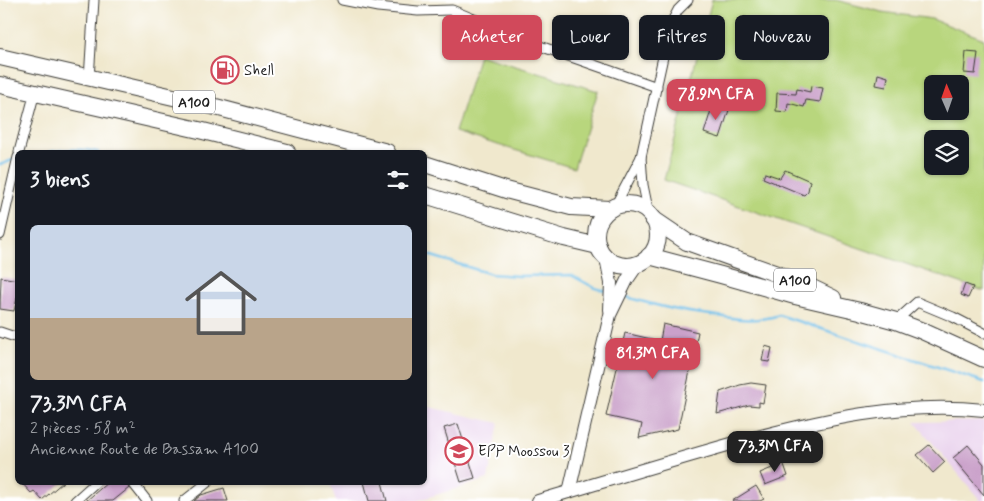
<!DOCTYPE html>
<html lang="fr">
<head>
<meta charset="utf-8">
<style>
	:root { --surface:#171b24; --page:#20242c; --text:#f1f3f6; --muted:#9ea1a6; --accent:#d1495b }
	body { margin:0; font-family:Mynerve,sans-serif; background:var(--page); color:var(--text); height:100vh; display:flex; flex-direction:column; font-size:19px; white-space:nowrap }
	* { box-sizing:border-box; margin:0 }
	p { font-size:16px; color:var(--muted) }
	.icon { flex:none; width:28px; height:28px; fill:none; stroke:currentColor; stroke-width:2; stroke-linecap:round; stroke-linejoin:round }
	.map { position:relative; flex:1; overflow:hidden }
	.sheet { position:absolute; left:15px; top:150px; width:412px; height:335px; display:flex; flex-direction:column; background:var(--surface); border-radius:8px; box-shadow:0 1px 4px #0004 }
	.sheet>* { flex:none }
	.banner { position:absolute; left:442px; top:15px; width:466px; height:45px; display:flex; gap:10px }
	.needle { width:32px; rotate:358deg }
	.tools { position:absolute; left:924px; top:75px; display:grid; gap:10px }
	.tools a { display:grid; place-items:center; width:45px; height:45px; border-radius:8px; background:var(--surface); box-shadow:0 1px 4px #0004; font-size:25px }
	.price { position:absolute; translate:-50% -42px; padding:0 11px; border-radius:10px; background:var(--accent); color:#fff; font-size:16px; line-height:32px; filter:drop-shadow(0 1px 2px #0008) }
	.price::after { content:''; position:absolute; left:50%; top:30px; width:15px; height:11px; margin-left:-8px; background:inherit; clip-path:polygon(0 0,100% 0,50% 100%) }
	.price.current { background:#222; color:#fff }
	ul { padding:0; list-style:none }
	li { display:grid; align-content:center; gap:10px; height:265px; padding:0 15px }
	li span { display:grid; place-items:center; height:155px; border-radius:8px; color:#555 }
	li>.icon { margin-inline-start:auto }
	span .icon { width:90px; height:90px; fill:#fffc; stroke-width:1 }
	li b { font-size:21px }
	h2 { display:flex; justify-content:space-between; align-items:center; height:60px; padding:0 15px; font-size:21px }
	.chip { padding:0 18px; border-radius:8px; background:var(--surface); box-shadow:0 1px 4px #0004; font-size:18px; line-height:45px }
	.chip.current { background:var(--accent); color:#fff }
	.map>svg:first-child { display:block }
</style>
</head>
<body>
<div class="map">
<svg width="984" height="501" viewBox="0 0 984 501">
	<rect width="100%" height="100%" fill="#fff"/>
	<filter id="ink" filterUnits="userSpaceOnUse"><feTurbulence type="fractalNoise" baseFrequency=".02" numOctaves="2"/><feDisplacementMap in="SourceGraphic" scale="10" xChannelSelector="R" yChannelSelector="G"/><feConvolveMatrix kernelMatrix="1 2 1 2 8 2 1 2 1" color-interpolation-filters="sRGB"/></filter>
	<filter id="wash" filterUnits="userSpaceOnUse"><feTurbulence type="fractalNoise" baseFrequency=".0096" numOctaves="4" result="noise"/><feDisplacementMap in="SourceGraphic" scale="20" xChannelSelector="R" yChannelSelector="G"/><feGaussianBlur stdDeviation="1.12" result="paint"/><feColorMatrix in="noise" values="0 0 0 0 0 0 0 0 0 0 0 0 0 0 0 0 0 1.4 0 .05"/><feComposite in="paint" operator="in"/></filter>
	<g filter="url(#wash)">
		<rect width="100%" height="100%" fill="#f0e8cd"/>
		<!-- built -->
		<g fill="#e9d2ed">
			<path d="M425,406L499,423L488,479L416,501H336L330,483L425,482Z"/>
			<path d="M984,421V501H981L915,422Z"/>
		</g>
		<!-- green -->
		<g fill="#b8d67d" stroke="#6a794c" fill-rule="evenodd">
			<path d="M712,0H836L882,12L932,19L984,39V291L664,180ZM932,84H960V111H932ZM932,139H960V166H932Z"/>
			<path d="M479,55L598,91L574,168L455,132Z"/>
		</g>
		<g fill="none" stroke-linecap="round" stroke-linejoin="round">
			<!-- stream -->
			<g stroke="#71c1ec" stroke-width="2.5">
				<path d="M50,152C67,149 81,148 98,152"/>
				<path d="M0,165L15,159"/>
				<path d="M425,254L491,274L519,276L571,275L595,288L606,291"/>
				<path d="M623,296C650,304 675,311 703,314C731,317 751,324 779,315L984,382"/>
			</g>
		</g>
		<g id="blocks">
			<!-- building -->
			<g fill="#caa1ca">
				<path d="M744,17L755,19L753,30L742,28Z"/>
				<rect x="806" y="28" width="14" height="25"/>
				<path d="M966,52L978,53L975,74L964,73Z"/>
				<path d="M878,74L888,77L886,87L876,85Z"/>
				<path d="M811,86L823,88L820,102L806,100L804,107L788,103L787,112L776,111L777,93L796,94L797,89L810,92Z"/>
				<path d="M713,104L729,110L720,138L704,133Z"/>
				<path d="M785,170L810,181L808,191L804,195L763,178L765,173L780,178Z"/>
				<path d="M1,277L18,280V294L14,311L0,309Z"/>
				<path d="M965,284L973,287L968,298L961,295Z"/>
				<path d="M663,324L698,332L678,429L639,438L642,424L606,416L625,333L660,341Z"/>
				<path d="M765,346L772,348L769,362L762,361Z"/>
				<path d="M751,383L766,385L763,403L759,402V406L749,405L717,414L720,392L740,385Z"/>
				<path d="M458,424L475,478L461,482L444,428Z"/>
				<path d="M929,445L945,462L933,473L917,455Z"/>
				<path d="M968,445L984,464V495L953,458Z"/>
				<path d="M782,459L788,476L765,485L760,473L777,466L775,462Z"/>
				<path d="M21,482H63L42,500L34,491L31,493Z"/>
				<path d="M108,482H126L129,488L113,501H86Z"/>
				<path d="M364,482H382L387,501H369Z"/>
				<path d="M756,486L764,499L760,501H732Z"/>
				<path d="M224,488L228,501H194L201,495Z"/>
			</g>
		</g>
	</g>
	<g filter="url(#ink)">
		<use href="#blocks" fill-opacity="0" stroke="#3c3b37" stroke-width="1"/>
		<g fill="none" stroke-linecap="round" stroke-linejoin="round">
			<!-- street casing -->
			<g stroke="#3c3b37" stroke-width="11">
				<g id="street">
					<path d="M342,0L378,7L418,11L452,10L537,45L657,87"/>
					<path d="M89,79L94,0"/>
					<path d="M19,152L35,92"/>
					<path d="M641,157L643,185L649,214"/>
					<path d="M615,206L641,157L670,25L678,10L688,0"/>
					<path d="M0,235L18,157"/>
					<path d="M896,321L917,302L953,317L984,333"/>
					<path d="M0,332L18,338"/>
					<path d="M132,482L147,501"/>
					<path d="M75,501L96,482"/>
					<path d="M184,501L208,482"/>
				</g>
			</g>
			<!-- secondary casing -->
			<g stroke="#3c3b37" stroke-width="14">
				<g id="secondary">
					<path d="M606,258L611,283L610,310"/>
					<path d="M569,492L610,315L627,280L638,264"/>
					<path d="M538,501C606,481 673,460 742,441C821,420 901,401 984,410"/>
				</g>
			</g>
			<!-- highway casing -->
			<g stroke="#3c3b37" stroke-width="18">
				<g id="highway">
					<path d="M0,57L208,105L387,152"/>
					<path d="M0,85L199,130L287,152"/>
					<path d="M425,164L506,190L571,207L610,209"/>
					<path d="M425,195L564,238L598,246"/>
					<circle cx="627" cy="235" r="31"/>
					<path d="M653,219L687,242L802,283L833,298"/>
					<path d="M649,256L721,275L795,296L860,311L896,321L920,330L984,359"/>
				</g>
			</g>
			<!-- street -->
			<use href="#street" stroke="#fff" stroke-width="9"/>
			<!-- secondary -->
			<use href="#secondary" stroke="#fff" stroke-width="12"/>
			<!-- highway -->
			<use href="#highway" stroke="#fff" stroke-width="16"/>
		</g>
	</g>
	<!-- icons -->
	<defs>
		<g id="fuel-ring" transform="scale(1.4375)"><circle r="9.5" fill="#fff" stroke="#d1495b" stroke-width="1.5"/><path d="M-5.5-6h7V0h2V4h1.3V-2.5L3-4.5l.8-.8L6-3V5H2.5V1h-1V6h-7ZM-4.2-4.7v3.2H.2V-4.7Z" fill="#d1495b"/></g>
		<g id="school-ring" transform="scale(1.4375)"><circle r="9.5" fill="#fff" stroke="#d1495b" stroke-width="1.5"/><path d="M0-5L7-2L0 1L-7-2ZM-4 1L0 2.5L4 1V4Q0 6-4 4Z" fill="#d1495b"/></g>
	</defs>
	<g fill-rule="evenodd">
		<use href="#fuel-ring" x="225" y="70"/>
		<use href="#school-ring" x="459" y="451"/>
	</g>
	<g text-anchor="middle" stroke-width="4" stroke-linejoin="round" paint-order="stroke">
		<!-- shield labels -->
		<g fill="#fff" stroke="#606060" stroke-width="1">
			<rect x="173" y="90.5" width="42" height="23" rx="4"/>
			<rect x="774" y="268.5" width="42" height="23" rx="4"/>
		</g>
		<g font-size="14" font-weight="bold" fill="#1c1c1c">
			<text x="194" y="107">A100</text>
			<text x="795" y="285">A100</text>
		</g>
		<!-- poi labels -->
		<g font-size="15" fill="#1c1c1c" stroke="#fff" text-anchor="start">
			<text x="244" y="75">Shell</text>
			<text x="478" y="456">EPP Moossou 3</text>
		</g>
	</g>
</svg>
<div class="tools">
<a><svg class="needle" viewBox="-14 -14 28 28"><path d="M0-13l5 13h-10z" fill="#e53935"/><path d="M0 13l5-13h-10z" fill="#9ea1a6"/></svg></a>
<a><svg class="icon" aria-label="layers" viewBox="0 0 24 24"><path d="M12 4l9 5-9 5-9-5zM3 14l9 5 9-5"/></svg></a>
</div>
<b class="price" style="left:716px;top:121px">78.9M CFA</b>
<b class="price" style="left:653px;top:380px">81.3M CFA</b>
<b class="price current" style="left:775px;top:473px">73.3M CFA</b>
<div class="banner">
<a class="chip current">Acheter</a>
<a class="chip">Louer</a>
<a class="chip">Filtres</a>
<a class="chip">Nouveau</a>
</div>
<section class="sheet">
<h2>3 biens<svg class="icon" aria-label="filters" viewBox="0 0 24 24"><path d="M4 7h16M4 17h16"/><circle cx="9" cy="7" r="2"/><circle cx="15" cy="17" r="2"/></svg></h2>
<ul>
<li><span style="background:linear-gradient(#c9d6e8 60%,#b9a48a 0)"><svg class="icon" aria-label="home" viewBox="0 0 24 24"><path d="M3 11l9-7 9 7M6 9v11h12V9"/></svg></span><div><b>73.3M CFA</b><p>2 pièces · 58 m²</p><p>Ancienne Route de Bassam A100</p></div></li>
</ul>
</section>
</div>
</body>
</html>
